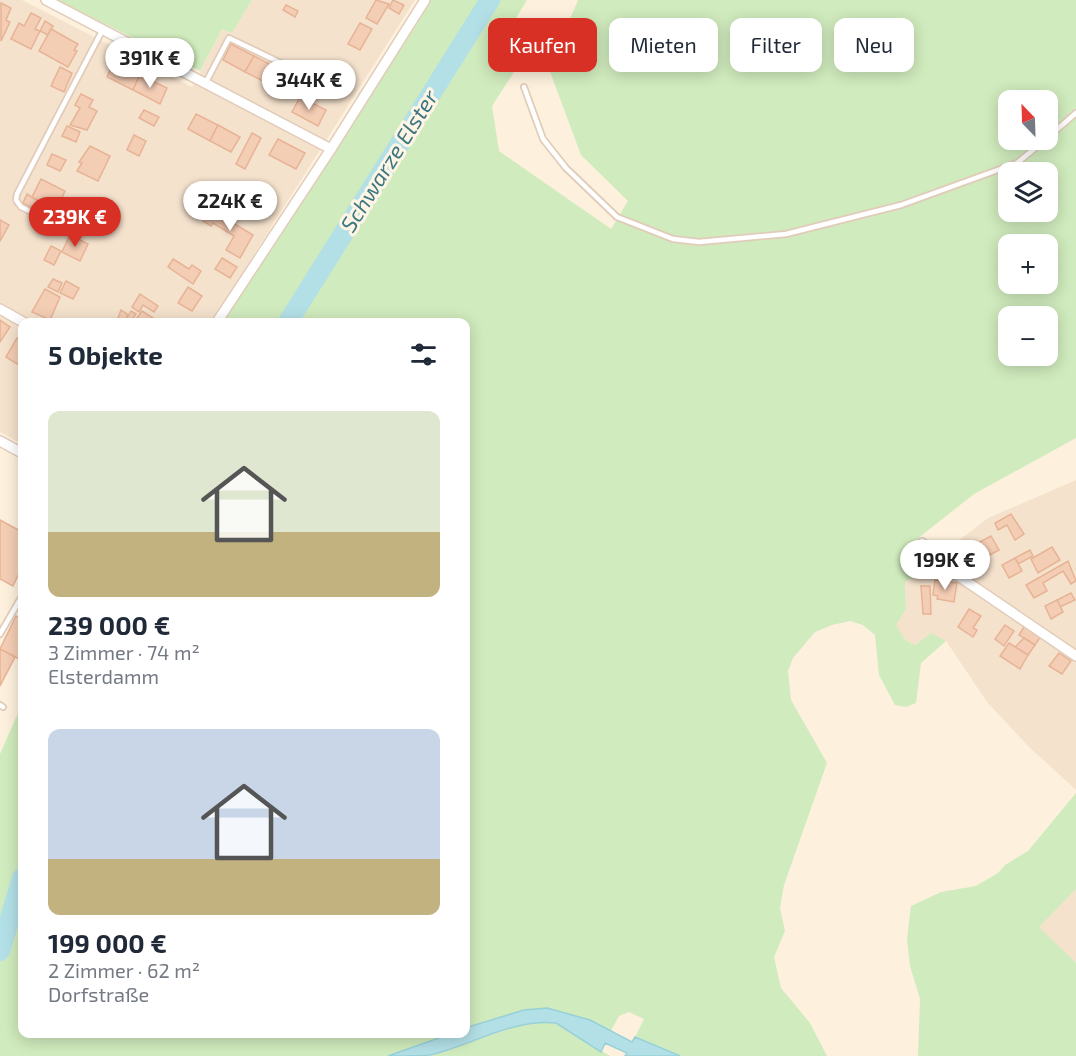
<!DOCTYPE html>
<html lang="de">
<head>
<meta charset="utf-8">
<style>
	:root { --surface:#fff; --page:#f2f2f3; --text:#1f2937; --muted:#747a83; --accent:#d93025 }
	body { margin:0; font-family:"Exo 2",sans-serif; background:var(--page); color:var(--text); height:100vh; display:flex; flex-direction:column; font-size:22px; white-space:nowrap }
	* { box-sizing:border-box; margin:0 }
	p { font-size:20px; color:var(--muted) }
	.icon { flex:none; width:33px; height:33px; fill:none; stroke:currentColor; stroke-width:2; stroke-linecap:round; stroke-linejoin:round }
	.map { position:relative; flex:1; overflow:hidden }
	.drawer { position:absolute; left:18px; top:318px; width:452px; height:720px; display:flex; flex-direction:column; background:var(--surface); border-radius:12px; box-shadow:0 3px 15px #0003 }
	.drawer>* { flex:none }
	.hud { position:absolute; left:488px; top:18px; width:498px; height:54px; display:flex; gap:12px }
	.needle { width:39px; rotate:337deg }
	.fabs { position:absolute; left:998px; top:90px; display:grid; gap:12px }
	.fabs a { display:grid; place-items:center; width:60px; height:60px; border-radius:12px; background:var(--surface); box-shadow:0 3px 15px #0003; font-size:30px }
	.price { position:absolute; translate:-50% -51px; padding:0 14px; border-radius:21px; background:#fff; color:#222; font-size:20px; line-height:39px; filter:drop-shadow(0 2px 3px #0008) }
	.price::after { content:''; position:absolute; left:50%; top:36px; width:18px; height:14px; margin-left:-9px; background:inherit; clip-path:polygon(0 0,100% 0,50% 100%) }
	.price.on { background:var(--accent); color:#fff }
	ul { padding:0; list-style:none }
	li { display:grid; align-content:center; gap:12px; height:318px; padding:0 30px }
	li span { display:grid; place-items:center; height:186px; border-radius:12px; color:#555 }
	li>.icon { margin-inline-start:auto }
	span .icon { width:108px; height:108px; fill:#fffc; stroke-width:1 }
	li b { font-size:26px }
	h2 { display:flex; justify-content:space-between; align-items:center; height:72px; padding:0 30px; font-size:26px }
	.pill { padding:0 21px; border-radius:12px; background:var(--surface); box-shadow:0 3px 15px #0003; font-size:21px; line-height:54px }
	.pill.on { background:var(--accent); color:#fff }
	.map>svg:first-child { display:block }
</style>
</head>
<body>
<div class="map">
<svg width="1076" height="1056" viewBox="0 0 1076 1056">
	<rect width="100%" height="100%" fill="#fdf1de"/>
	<!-- residential -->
	<g fill="#f5e2cd">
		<path d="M0,0H22L192,87L222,29L232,33L252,0H415L211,322H22V444L0,432Z"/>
		<path d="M1076,480V790L1028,746L987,702L946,641L931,633L915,645L905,640L895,625L906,609L905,582L988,518Z"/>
		<path d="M1076,889V963L1038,927Z"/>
	</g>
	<!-- green -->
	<g fill="#d0ebbd" fill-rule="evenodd">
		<path d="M57,0H252L232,33L222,29L200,71Z"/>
		<path d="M427,0H527L505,36L527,52L492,106L499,151L611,229L628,201L581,155L549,69L578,0H1076V438L974,494L912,543L922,561L920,573L905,582L906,609L896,625L905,640L915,645L931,633L946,641L921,663L916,703L906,707L895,705L879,675L875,635L863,625L850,621L832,625L815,632L793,658L788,671L791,700L827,763L784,885L780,908L785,931L774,957L781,988L810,1023L827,1056H680L635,1037L644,1019L629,1012L619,1016L611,1031C550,1000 527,1008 465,1028V322H217ZM1008,100H1047V140H1008ZM1008,172H1047V212H1008ZM1008,244H1047V284H1008ZM1008,316H1047V356H1008Z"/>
		<path d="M22,704V1034H450L388,1056H0V754Z"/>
		<path d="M1076,793V889L1039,927L1076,963V1056H918L920,999L910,966L907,939L911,906L941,892L976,886L998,873L1005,865L1028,851Z"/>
		<path d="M529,1022L556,1023L610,1056H428Z"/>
	</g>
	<!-- water -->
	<path fill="#b3e0e7" stroke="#98d0d9" stroke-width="1.5" d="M547,1008L590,1020L632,1042L635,1037L680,1056H625L627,1053L605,1043L601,1052L556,1023C511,1019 473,1045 430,1055C417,1056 401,1056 388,1056L450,1034H465V1028L524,1010Z"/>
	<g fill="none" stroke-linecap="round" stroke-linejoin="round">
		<!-- river -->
		<g stroke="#b3e0e7" stroke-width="20">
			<path d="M288,322L490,0"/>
			<path d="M0,951L22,878"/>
		</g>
	</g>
	<!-- building -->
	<g fill="#f4cdb5" stroke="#e7b395" stroke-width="1.5">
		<path d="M376,0L389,4L377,24L366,18Z"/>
		<path d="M393,0L404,5L399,14L389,8Z"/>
		<path d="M1,3L11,8L6,20L10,22L1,41Z"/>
		<path d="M286,5L298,11L295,17L283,10Z"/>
		<path d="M31,13L41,18L35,29L40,31L31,49L11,39L19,23L24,26Z"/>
		<path d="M45,21L53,26L48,35L40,31Z"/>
		<path d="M360,23L372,29L360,50L348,44Z"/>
		<path d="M51,29L78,44L74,50L77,51L68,67L39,51Z"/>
		<path d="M231,44L254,56L245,72L223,60Z"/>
		<path d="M254,56L275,67L267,83L245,72Z"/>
		<path d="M114,62L140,75L133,90L107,77Z"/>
		<path d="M60,67L72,73L64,92L51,86Z"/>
		<path d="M297,68L306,73L298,87L290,82Z"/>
		<path d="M140,75L167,88L160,104L133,90Z"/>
		<path d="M81,94L93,100L89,107L97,111L87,130L70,125L80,108L75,105Z"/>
		<path d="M300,97L326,110L318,126L292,112Z"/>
		<path d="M144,110L159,117L154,126L139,118Z"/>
		<path d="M196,114L218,125L210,141L188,129Z"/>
		<path d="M218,125L240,137L231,152L210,141Z"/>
		<path d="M67,126L80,132L76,142L62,136Z"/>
		<path d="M252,133L261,138L245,169L236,164Z"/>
		<path d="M134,135L146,141L139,156L127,150Z"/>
		<path d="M278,139L305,153L296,169L269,155Z"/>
		<path d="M90,146L110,156L98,181L77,171L82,163L79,162Z"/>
		<path d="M52,154L66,160L60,171L47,165Z"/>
		<path d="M41,179L65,191L56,210L32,197Z"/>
		<path d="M27,194L38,201L34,209L23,203Z"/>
		<path d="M80,199L93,205L84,224L71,218Z"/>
		<path d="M211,206L220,211L218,214L253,235L240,258L226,250L234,236L213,223L211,226L203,221Z"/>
		<path d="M0,220L9,225L0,241Z"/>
		<path d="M70,235L88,244L80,261L62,252Z"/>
		<path d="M51,246L61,251L54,265L44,260Z"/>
		<path d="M222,258L237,267L230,278L215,269Z"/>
		<path d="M173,259L189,269L192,265L201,271L193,284L168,267Z"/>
		<path d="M53,279L62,283L58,292L48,287Z"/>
		<path d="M66,281L79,288L73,299L60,293Z"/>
		<path d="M188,287L202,296L192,311L178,303Z"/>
		<path d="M45,289L60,297L50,320L32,312Z"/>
		<path d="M140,294L158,306L154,312L143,305L139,312L132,307Z"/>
		<path d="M121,310L127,314V318L131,311L136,314L130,322L117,321Z"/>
		<path d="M142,311L153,318L150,322H134Z"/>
		<path d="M0,320L10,327L0,342Z"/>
		<path d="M17,338L22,341V367L6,357Z"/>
		<path d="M1011,514L1024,534L1015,540L1007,525L998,530L995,523Z"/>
		<path d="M0,520L22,532V567L13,586L0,579Z"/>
		<path d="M991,536L999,550L986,557L978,543Z"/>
		<path d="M1052,547L1060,560L1038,573L1031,559Z"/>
		<path d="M1030,550L1033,556L1018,564L1015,558Z"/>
		<path d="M1015,558L1022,571L1009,578L1002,565Z"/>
		<path d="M1068,561L1076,581L1071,584L1063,571L1043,583L1047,591L1034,598L1026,585Z"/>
		<path d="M935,580L957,583L954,602L937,599L938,596L933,595Z"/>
		<path d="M921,586H930L931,614H923Z"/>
		<path d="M1071,593L1075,600L1060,607L1057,600Z"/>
		<path d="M1057,600L1063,612L1051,619L1045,606Z"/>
		<path d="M969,609L981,616L973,628L977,630L973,637L958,627Z"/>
		<path d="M16,616L22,619V652L19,659L0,649Z"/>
		<path d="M1005,625L1014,631L1004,646L995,639Z"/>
		<path d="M1025,625L1041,636L1035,645L1019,635Z"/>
		<path d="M1024,638L1035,645L1028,655L1015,647Z"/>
		<path d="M1009,643L1028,655L1020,669L1000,656Z"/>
		<path d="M0,649L15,657L0,686Z"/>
		<path d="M1059,653L1071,661L1062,674L1049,666Z"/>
	</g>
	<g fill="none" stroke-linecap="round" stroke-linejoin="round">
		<!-- lane casing -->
		<g stroke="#e1ccba" stroke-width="8">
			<g id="lane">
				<path d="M206,82L229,38L285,65"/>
				<path d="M524,87L543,139L566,168L617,217L673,239L699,242L786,234L901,205L1017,163L1045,140"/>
				<path d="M1047,138L1076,113"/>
				<path d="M68,230L21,207L16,200L17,194L103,29"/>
				<path d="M0,634L22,596"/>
				<path d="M0,705L3,707"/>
			</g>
		</g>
		<!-- street casing -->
		<g stroke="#e1ccba" stroke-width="12">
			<g id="street">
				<path d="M46,0L331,149"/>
				<path d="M0,309L23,322"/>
				<path d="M217,322L331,149L425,0"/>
				<path d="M0,441L22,453"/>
				<path d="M922,543L935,560L1076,656"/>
			</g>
		</g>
		<!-- lane -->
		<use href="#lane" stroke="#fff" stroke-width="4.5"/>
		<!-- street -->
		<use href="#street" stroke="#fff" stroke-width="9"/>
	</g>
	<g text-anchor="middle" stroke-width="6" stroke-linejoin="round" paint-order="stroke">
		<!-- water labels -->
		<g font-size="22" font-style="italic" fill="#3c7782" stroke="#fff5e5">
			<text transform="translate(389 161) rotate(-58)" y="8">Schwarze Elster</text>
		</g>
	</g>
</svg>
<div class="fabs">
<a><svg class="needle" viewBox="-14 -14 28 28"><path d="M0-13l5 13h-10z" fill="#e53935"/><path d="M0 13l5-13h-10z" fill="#747a83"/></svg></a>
<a><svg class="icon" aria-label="layers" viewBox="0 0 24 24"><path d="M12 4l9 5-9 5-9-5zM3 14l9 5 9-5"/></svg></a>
<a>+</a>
<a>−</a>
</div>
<b class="price" style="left:150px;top:89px">391K €</b>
<b class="price" style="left:309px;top:111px">344K €</b>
<b class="price" style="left:230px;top:232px">224K €</b>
<b class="price on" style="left:75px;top:248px">239K €</b>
<b class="price" style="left:945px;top:591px">199K €</b>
<div class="hud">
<a class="pill on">Kaufen</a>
<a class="pill">Mieten</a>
<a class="pill">Filter</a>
<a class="pill">Neu</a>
</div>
<section class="drawer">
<h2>5 Objekte<svg class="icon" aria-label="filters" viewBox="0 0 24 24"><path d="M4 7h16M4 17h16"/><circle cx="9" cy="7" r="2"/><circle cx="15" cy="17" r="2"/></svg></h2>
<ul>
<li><span style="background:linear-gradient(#dfe7d0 65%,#c2b280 0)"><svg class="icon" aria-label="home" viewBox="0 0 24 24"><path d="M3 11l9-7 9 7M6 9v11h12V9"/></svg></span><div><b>239 000 €</b><p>3 Zimmer · 74 m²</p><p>Elsterdamm</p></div></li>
<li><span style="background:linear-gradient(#c9d6e8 70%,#c2b280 0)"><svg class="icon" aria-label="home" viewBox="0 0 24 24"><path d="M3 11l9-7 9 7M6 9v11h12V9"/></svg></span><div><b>199 000 €</b><p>2 Zimmer · 62 m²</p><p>Dorfstraße</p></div></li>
</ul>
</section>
</div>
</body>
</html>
